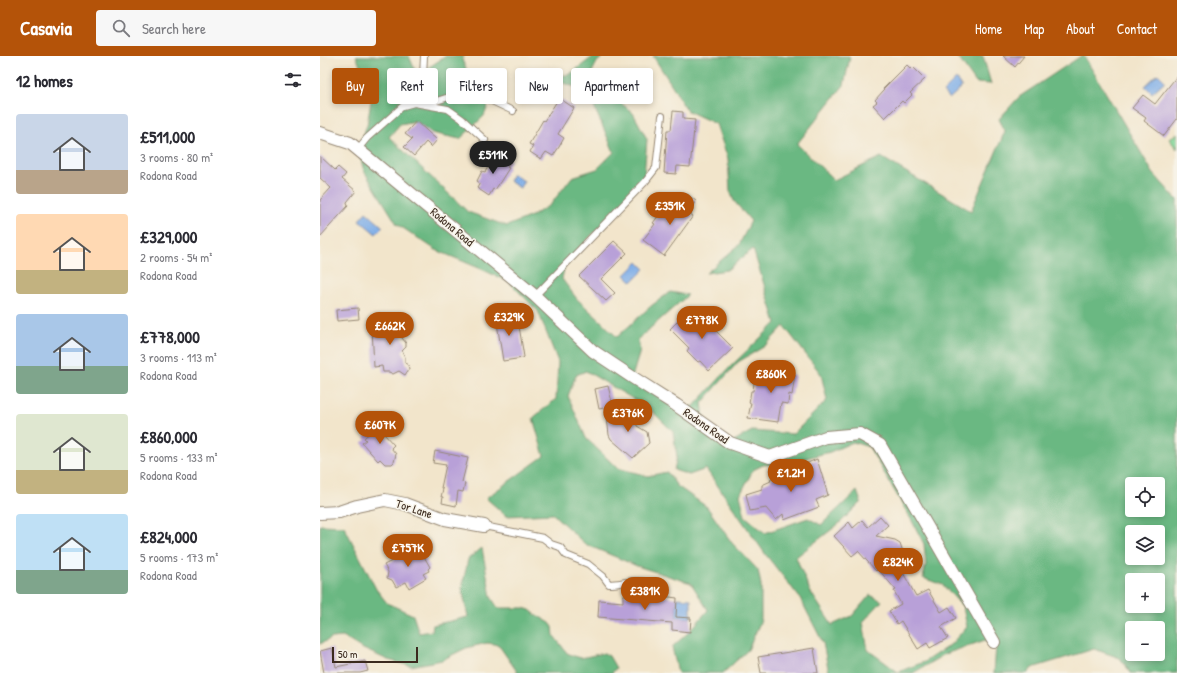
<!DOCTYPE html>
<html lang="en">
<head>
<meta charset="utf-8">
<style>
	:root { --surface:#fff; --page:#f7f7f7; --text:#2b2b33; --muted:#7c7c81; --accent:#b45309 }
	body { margin:0; font-family:"Patrick Hand",sans-serif; background:var(--page); color:var(--text); height:100vh; display:flex; flex-direction:column; font-size:15px; white-space:nowrap }
	* { box-sizing:border-box; margin:0 }
	p { font-size:13px; color:var(--muted) }
	.icon { flex:none; width:22px; height:22px; fill:none; stroke:currentColor; stroke-width:2; stroke-linecap:round; stroke-linejoin:round }
	.map { position:relative; flex:1; overflow:hidden }
	.sheet { display:flex; flex-direction:column; background:var(--surface); width:320px }
	.sheet>* { flex:none }
	.top-card { position:absolute; left:12px; top:12px; width:380px; height:36px; display:flex; gap:8px }
	.tools { position:absolute; left:805px; top:421px; display:grid; gap:8px }
	.tools a { display:grid; place-items:center; width:40px; height:40px; border-radius:4px; background:var(--surface); box-shadow:0 2px 6px #0003; font-size:20px }
	.scale { position:absolute; left:12px; bottom:10px; width:86px; box-sizing:border-box; padding-left:4px; border:2px solid #3b2a1e; border-top:0; font-size:11px; line-height:14px; white-space:nowrap; color:#3b2a1e; -webkit-text-stroke:3px #f7f3e8; paint-order:stroke }
	.price { position:absolute; translate:-50% -34px; padding:0 9px; border-radius:14px; background:var(--accent); color:#fff; font-size:13px; line-height:26px; filter:drop-shadow(0 1px 2px #0008) }
	.price::after { content:''; position:absolute; left:50%; top:24px; width:12px; height:9px; margin-left:-6px; background:inherit; clip-path:polygon(0 0,100% 0,50% 100%) }
	.price.active { background:#222; color:#fff }
	ul { padding:0; list-style:none }
	li { display:flex; align-items:center; gap:12px; height:100px; padding:0 16px }
	li span { display:grid; place-items:center; flex:none; width:112px; height:80px; border-radius:4px; color:#555 }
	li>.icon { margin-inline-start:auto }
	span .icon { width:48px; height:48px; fill:#fffc; stroke-width:1 }
	li b { font-size:17px }
	h2 { display:flex; justify-content:space-between; align-items:center; height:48px; padding:0 16px; font-size:17px }
	.tag { padding:0 14px; border-radius:4px; background:var(--surface); box-shadow:0 2px 6px #0003; font-size:14px; line-height:36px }
	.tag.active { background:var(--accent); color:#fff }
	header { display:flex; align-items:center; gap:24px; box-sizing:border-box; height:56px; padding:0 20px; background:var(--accent); color:#fff }
	header strong { font-size:19px }
	nav { display:flex; gap:22px; margin-inline-start:auto; font-size:14px }
	.search { width:280px; height:36px; background:var(--page); display:flex; align-items:center; gap:10px; box-sizing:border-box; padding:0 14px; border-radius:4px; color:var(--muted); font-size:15px }
	main { display:flex; flex:1; min-height:0 }
	.map>svg:first-child { display:block }
</style>
</head>
<body>
<header>
<strong>Casavia</strong>
<div class="search"><svg class="icon" aria-label="search" viewBox="0 0 24 24"><circle cx="10" cy="10" r="6"/><path d="M15 15l6 6"/></svg>Search here</div>
<nav><a>Home</a><a>Map</a><a>About</a><a>Contact</a></nav>
</header>
<main>
<section class="sheet">
<h2>12 homes<svg class="icon" aria-label="filters" viewBox="0 0 24 24"><path d="M4 7h16M4 17h16"/><circle cx="9" cy="7" r="2"/><circle cx="15" cy="17" r="2"/></svg></h2>
<ul>
<li><span style="background:linear-gradient(#c9d6e8 70%,#b9a48a 0)"><svg class="icon" aria-label="home" viewBox="0 0 24 24"><path d="M3 11l9-7 9 7M6 9v11h12V9"/></svg></span><div><b>£511,000</b><p>3 rooms · 80 m²</p><p>Rodona Road</p></div></li>
<li><span style="background:linear-gradient(#ffd9b3 70%,#c2b280 0)"><svg class="icon" aria-label="home" viewBox="0 0 24 24"><path d="M3 11l9-7 9 7M6 9v11h12V9"/></svg></span><div><b>£329,000</b><p>2 rooms · 54 m²</p><p>Rodona Road</p></div></li>
<li><span style="background:linear-gradient(#a9c7e8 65%,#7fa58c 0)"><svg class="icon" aria-label="home" viewBox="0 0 24 24"><path d="M3 11l9-7 9 7M6 9v11h12V9"/></svg></span><div><b>£778,000</b><p>3 rooms · 113 m²</p><p>Rodona Road</p></div></li>
<li><span style="background:linear-gradient(#dfe7d0 70%,#c2b280 0)"><svg class="icon" aria-label="home" viewBox="0 0 24 24"><path d="M3 11l9-7 9 7M6 9v11h12V9"/></svg></span><div><b>£860,000</b><p>5 rooms · 133 m²</p><p>Rodona Road</p></div></li>
<li><span style="background:linear-gradient(#bfe0f5 70%,#7fa58c 0)"><svg class="icon" aria-label="home" viewBox="0 0 24 24"><path d="M3 11l9-7 9 7M6 9v11h12V9"/></svg></span><div><b>£824,000</b><p>5 rooms · 173 m²</p><p>Rodona Road</p></div></li>
</ul>
</section>
<div class="map">
<svg width="857" height="617" viewBox="0 0 857 617">
	<rect width="100%" height="100%" fill="#f7f3e8"/>
	<filter id="ink" filterUnits="userSpaceOnUse"><feTurbulence type="fractalNoise" baseFrequency=".025" numOctaves="2"/><feDisplacementMap in="SourceGraphic" scale="8" xChannelSelector="R" yChannelSelector="G"/><feConvolveMatrix kernelMatrix="1 2 1 2 8 2 1 2 1" color-interpolation-filters="sRGB"/></filter>
	<filter id="wash" filterUnits="userSpaceOnUse"><feTurbulence type="fractalNoise" baseFrequency=".012" numOctaves="4" result="noise"/><feDisplacementMap in="SourceGraphic" scale="16" xChannelSelector="R" yChannelSelector="G"/><feGaussianBlur stdDeviation="0.9" result="paint"/><feColorMatrix in="noise" values="0 0 0 0 0 0 0 0 0 0 0 0 0 0 0 0 0 1.4 0 .05"/><feComposite in="paint" operator="in"/></filter>
	<g filter="url(#wash)">
		<rect width="100%" height="100%" fill="#f2e5cb"/>
		<!-- green -->
		<path fill="#83d79a" stroke="#5f805c" d="M857,77V93L849,83Z"/>
		<!-- forest -->
		<g fill="#6ab882" stroke="#527150" fill-rule="evenodd">
			<path d="M36,0H89L97,19L126,0H144L142,4L152,25H168L173,36L164,60L140,83L112,77L96,65L80,68L69,81L148,156L187,170L214,159L231,148L252,121L277,113L294,96L267,35L243,27L215,31L212,20L249,19L274,0H284L277,6L272,16L285,34L313,57L327,83L324,120L305,145L245,207L242,223L257,243L282,266L297,281L331,250L350,236L368,239L318,283L320,295L312,321L356,349L373,351L411,310L456,267L433,193L407,214L386,217L419,189L431,165L414,145L410,135L408,103L396,68L366,54L353,31L333,0H529L530,1L524,29L477,88L514,124L561,101L651,155L685,75L679,63L699,41L761,0H764L833,117L857,144V617H811L800,602L774,593L712,612L708,617H674L676,590L665,584L625,598L593,617H509L503,587L480,542L446,499L386,413L369,419L354,414L357,400L353,376L330,353L266,315L256,319L248,340L266,382L297,412L328,420L347,416L357,430L387,451L412,487L438,514L441,529V564L428,594L403,617H358L352,591L370,575L388,554L371,527L317,510L265,488L233,458L186,460L166,442L224,400L213,362L236,343L238,306L218,255L189,226L159,212L116,194L77,168L44,115L38,93L47,69L52,39ZM464,270L501,318L507,344L473,378L432,375L410,387L385,368L382,347L418,306L445,290ZM533,386L549,391L592,465L604,488L606,509L603,522L623,529L643,551L647,571L630,589L604,606L578,616L548,594L543,566L562,545L550,539L532,560L512,569L490,535L476,501L520,467L541,446L537,435L501,469L488,462L445,477L425,460L420,439L433,414L443,409L467,407L510,396ZM812,428H838V454H812ZM812,476H838V502H812ZM812,524H838V550H812ZM812,572H838V598H812Z"/>
			<path d="M637,0H663L671,28L656,27Z"/>
			<path d="M0,469L24,470L56,533L67,547L93,559L99,577L112,575L113,569L148,561L142,532L148,503L162,492L171,541L178,552H203L210,554L215,558L230,567L233,571L234,580L247,597L254,600L261,602L284,597L289,600L296,612L292,617H198L180,591L175,588L167,587L146,592L122,604L91,610L68,604L41,592L23,581L12,582L0,588Z"/>
		</g>
		<!-- water -->
		<g fill="#7cace7" stroke="#5c6b82">
			<path d="M838,18L845,25L832,37L825,30Z"/>
			<path d="M636,23L642,31L629,43L623,36Z"/>
			<path d="M193,118L204,125L200,132L189,125Z"/>
			<path d="M46,156L63,171L56,178L39,164Z"/>
			<path d="M318,206L325,213L312,226L305,219Z"/>
			<path d="M357,542L371,543V562L356,561Z"/>
		</g>
		<g id="blocks">
			<!-- building -->
			<g fill="#b8a0d8">
				<path d="M683,0H704L695,11Z"/>
				<path d="M587,9L591,13L593,11L605,23L590,37L592,39L584,47L582,45L565,62L553,49L557,46L555,44L564,34L563,33Z"/>
				<path d="M857,20V63L844,80L824,65L826,62L812,52L823,39L835,48Z"/>
				<path d="M239,42L254,52L238,78L244,82L239,91L233,100L226,96L221,103L210,96L213,90L209,88L223,64L224,65Z"/>
				<path d="M353,55L363,56V63L375,64L370,111L357,110L356,118L344,117L347,74H351Z"/>
				<path d="M96,65L117,84L111,91L106,86L94,100L84,91L92,83L85,78Z"/>
				<path d="M179,97L191,105L187,111L189,112L175,134L173,133L169,140L157,132L160,127L157,125L162,115L165,116L173,103L175,104Z"/>
				<path d="M0,100L15,114L18,111L26,118L22,123L36,135L27,146L28,150L0,181V144L11,132L0,122Z"/>
				<path d="M367,138L376,145L368,156L373,160L344,200L323,184L335,168L333,167L339,159L341,161L353,145L358,150Z"/>
				<path d="M294,185L307,197L281,223L295,237L286,245L259,220Z"/>
				<path d="M38,252L39,263L17,265L16,254Z"/>
				<path d="M177,253H189V272L199,270L204,301L203,302L183,305L177,267Z"/>
				<path d="M376,255L413,292L389,315L380,305L378,306L367,295L369,292L350,273L364,259L368,263Z"/>
				<path d="M82,256L83,274L82,282L86,287V291L82,295L85,301V307L88,309L89,313L85,319L79,315L73,318L69,316H63L62,310L54,311L52,272H60L59,264L74,263Z"/>
				<path d="M455,311L468,312L467,318L475,319L472,339L469,338L468,348L461,347L458,366L428,362L431,347H429L431,335H433L435,319L441,320L442,314L454,316Z"/>
				<path d="M288,330L293,350L279,353L275,333Z"/>
				<path d="M315,356L317,370L327,376L329,387L313,402L291,383L289,379L287,361Z"/>
				<path d="M63,367L69,374L64,378L74,389L71,392L76,398L74,406L72,408H65L60,403L58,405L42,387L46,384L44,382L54,373L55,375Z"/>
				<path d="M115,395L148,402L142,426L145,427L143,436L138,435L136,450L122,447L123,441H121L123,433L121,432L126,409L113,407Z"/>
				<path d="M497,403L508,439L496,444L499,451L464,464L463,458L456,464L446,452L430,455L426,438L442,433V429L451,425L450,424L460,419L461,421L487,413L485,408Z"/>
				<path d="M560,460L568,469L556,480L575,484L580,487L584,499L591,507L582,515L596,540L608,534L621,556L629,551L636,562L621,571L628,582L610,592L607,587L598,593L581,565L577,568L569,555L581,548L574,535L576,534L558,513L556,515L538,495L532,500L514,480L529,466L533,472L542,464L548,471Z"/>
				<path d="M98,490L110,511L108,513L109,515L103,518L106,522L89,532L86,526L76,531L72,524L67,522L68,516L64,509L76,503L75,500L88,492L90,495Z"/>
				<path d="M303,539L342,542V540L357,542L356,561L371,562L370,576L352,574V567L278,561L279,544L303,546Z"/>
				<path d="M12,592L16,611L45,605L48,615L40,617H4L0,595Z"/>
				<path d="M494,592L498,617H441L438,601Z"/>
			</g>
		</g>
	</g>
	<g filter="url(#ink)">
		<use href="#blocks" fill-opacity="0" stroke="#968874" stroke-width="1"/>
		<g fill="none" stroke-linecap="round" stroke-linejoin="round">
			<!-- service casing -->
			<g stroke="#968874" stroke-width="8">
				<g id="service">
					<path d="M94,47L103,20L104,0"/>
					<path d="M107,48L129,41L159,39L193,55"/>
					<path d="M38,93L47,82L83,50L94,47L128,53L142,63L165,84"/>
					<path d="M215,240L325,126L336,112L342,60"/>
					<path d="M164,470L223,482L231,488L240,491L246,499L268,508L283,520L289,528C301,528 313,523 325,526C329,527 333,531 336,533"/>
				</g>
			</g>
			<!-- minor casing -->
			<g stroke="#968874" stroke-width="14">
				<g id="minor">
					<path d="M0,77L30,87L215,240L273,295L312,321L356,349L410,387L450,401L506,381L540,378L560,389L674,586"/>
					<path d="M0,457L19,456L37,450L65,444L85,448L125,463L164,470"/>
				</g>
			</g>
			<!-- service -->
			<use href="#service" stroke="#fff" stroke-width="6"/>
			<!-- minor -->
			<use href="#minor" stroke="#fff" stroke-width="12"/>
		</g>
	</g>
	<g text-anchor="middle" stroke-width="3" stroke-linejoin="round" paint-order="stroke">
		<!-- street labels -->
		<g font-size="12" fill="#3b2a1e" stroke="#f7f3e8">
			<text transform="translate(132 171) rotate(40)" y="4">Rodona Road</text>
			<text transform="translate(386 370) rotate(35)" y="4">Rodona Road</text>
			<text transform="translate(94 453) rotate(18)" y="4">Tor Lane</text>
		</g>
	</g>
</svg>
<div class="tools">
<a><svg class="icon" aria-label="locate" viewBox="0 0 24 24"><circle cx="12" cy="12" r="6"/><path d="M12 2v4M12 18v4M2 12h4M18 12h4"/></svg></a>
<a><svg class="icon" aria-label="layers" viewBox="0 0 24 24"><path d="M12 4l9 5-9 5-9-5zM3 14l9 5 9-5"/></svg></a>
<a>+</a>
<a>−</a>
</div>
<div class="scale">50 m</div>
<b class="price active" style="left:173px;top:119px">£511K</b>
<b class="price" style="left:350px;top:170px">£351K</b>
<b class="price" style="left:189px;top:281px">£329K</b>
<b class="price" style="left:382px;top:284px">£778K</b>
<b class="price" style="left:70px;top:290px">£662K</b>
<b class="price" style="left:451px;top:338px">£860K</b>
<b class="price" style="left:308px;top:377px">£376K</b>
<b class="price" style="left:60px;top:389px">£607K</b>
<b class="price" style="left:471px;top:437px">£1.2M</b>
<b class="price" style="left:88px;top:512px">£757K</b>
<b class="price" style="left:578px;top:526px">£824K</b>
<b class="price" style="left:325px;top:555px">£381K</b>
<div class="top-card">
<a class="tag active">Buy</a>
<a class="tag">Rent</a>
<a class="tag">Filters</a>
<a class="tag">New</a>
<a class="tag">Apartment</a>
</div>
</div>
</main>
</body>
</html>
